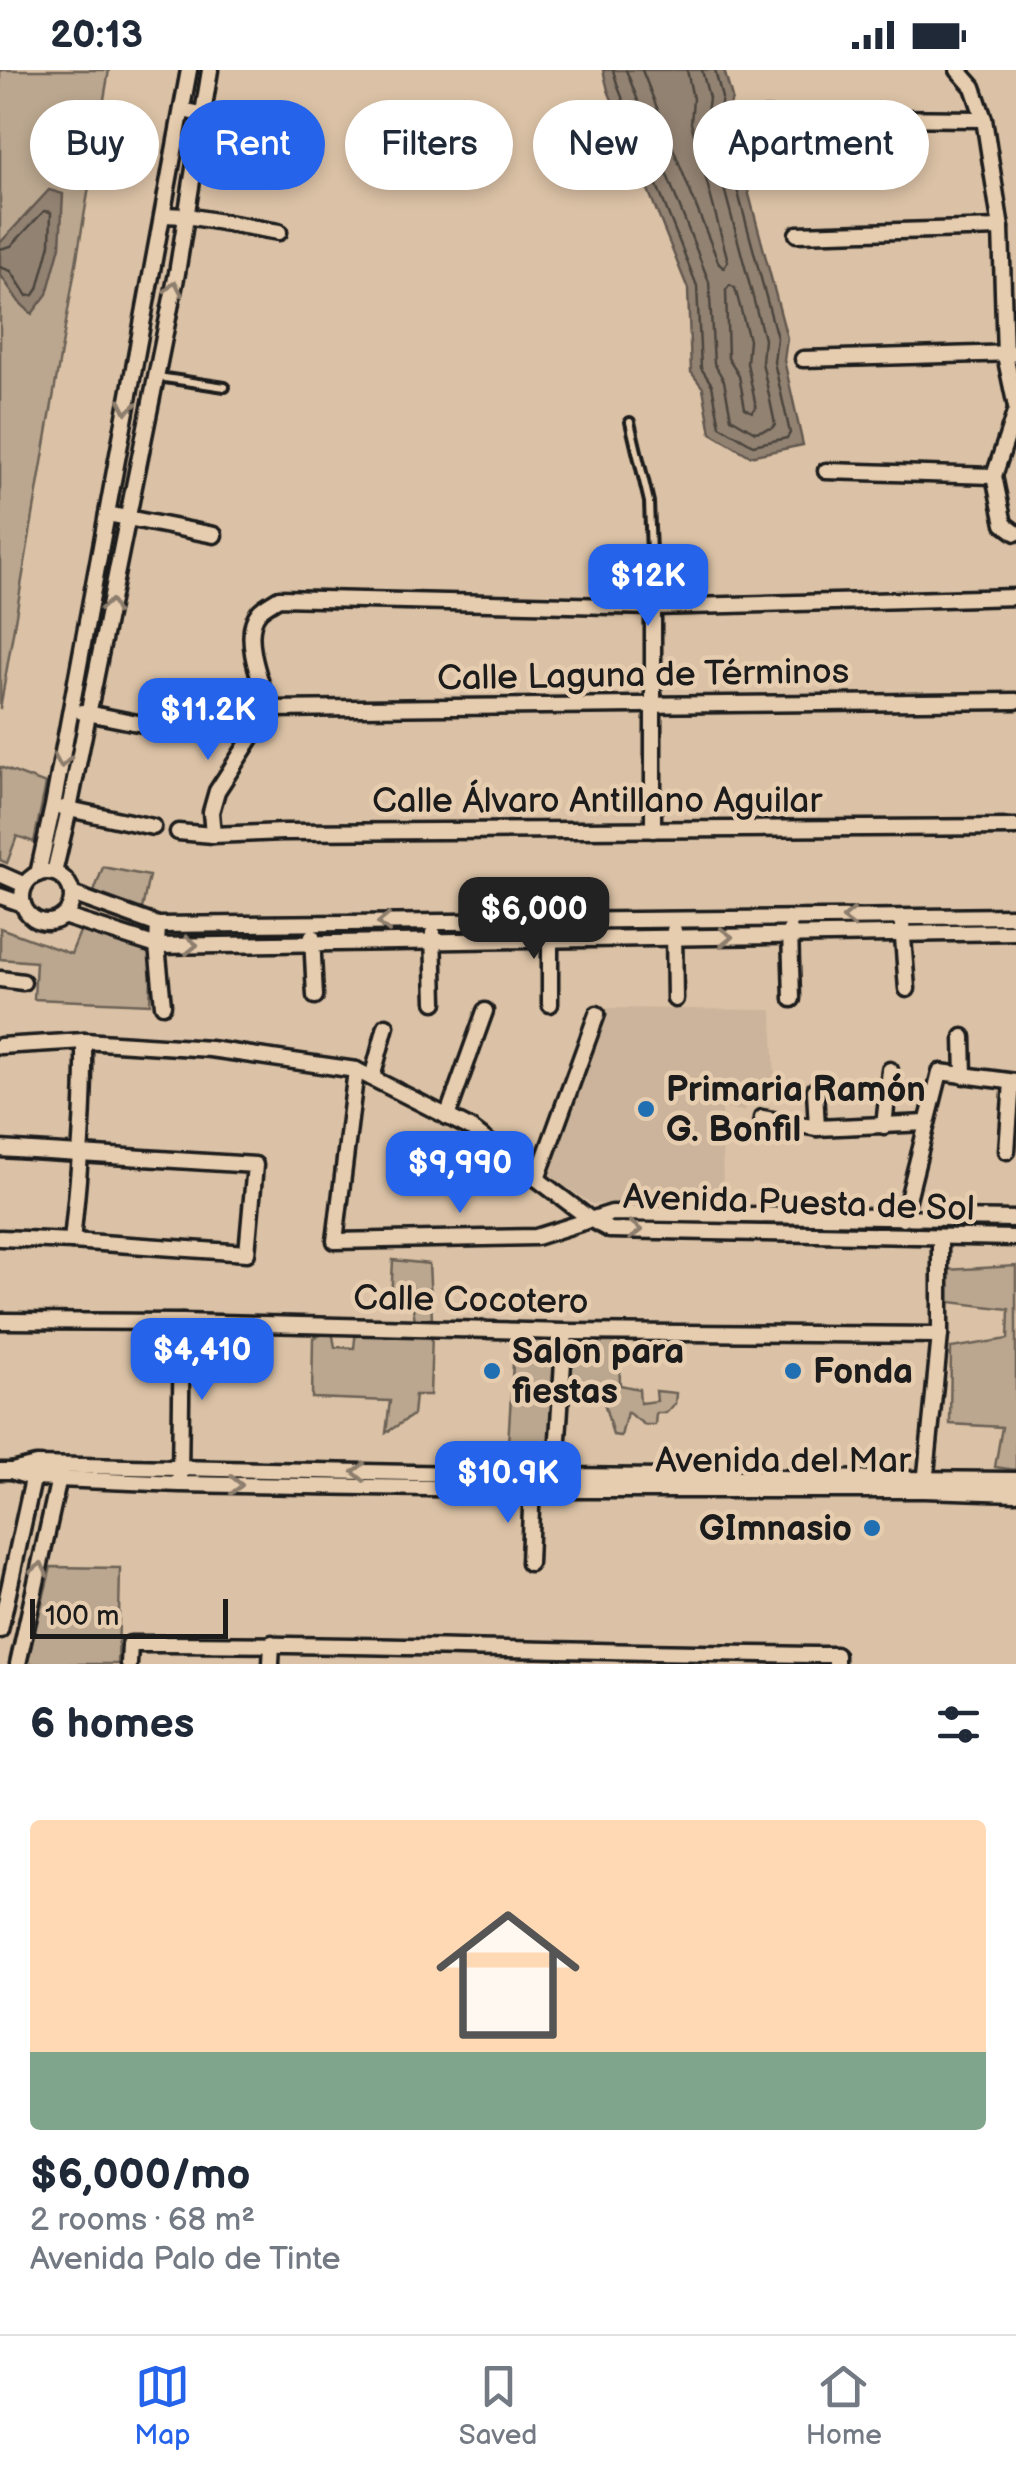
<!DOCTYPE html>
<html lang="en">
<head>
<meta charset="utf-8">
<style>
	:root { --surface:#fff; --page:#f2f2f3; --text:#1f2937; --muted:#747a83; --line:#e0e1e3; --accent:#2563eb }
	body { margin:0; font-family:"Balsamiq Sans",sans-serif; background:var(--page); color:var(--text); height:100vh; display:flex; flex-direction:column; font-size:38px; white-space:nowrap }
	* { box-sizing:border-box; margin:0 }
	p { font-size:32px; color:var(--muted) }
	.icon { flex:none; width:55px; height:55px; fill:none; stroke:currentColor; stroke-width:2; stroke-linecap:round; stroke-linejoin:round }
	.map { position:relative; height:1594px; overflow:hidden }
	.drawer { display:flex; flex-direction:column; background:var(--surface); flex:1 }
	.drawer>* { flex:none }
	.banner { position:absolute; left:30px; top:30px; width:958px; height:90px; display:flex; gap:20px }
	.scale { position:absolute; left:30px; bottom:25px; width:198px; box-sizing:border-box; padding-left:10px; border:5px solid #1c1c1c; border-top:0; font-size:28px; line-height:35px; white-space:nowrap; color:#1c1c1c; -webkit-text-stroke:8px #e7cdaf; paint-order:stroke }
	.price { position:absolute; translate:-50% -85px; padding:0 22px; border-radius:20px; background:var(--accent); color:#fff; font-size:32px; line-height:65px; filter:drop-shadow(0 2px 5px #0008) }
	.price::after { content:''; position:absolute; left:50%; top:60px; width:30px; height:22px; margin-left:-15px; background:inherit; clip-path:polygon(0 0,100% 0,50% 100%) }
	.price.active { background:#222; color:#fff }
	ul { padding:0; list-style:none }
	li { display:grid; align-content:center; gap:20px; height:530px; padding:0 30px }
	li+li { border-top:2px solid var(--line) }
	li span { display:grid; place-items:center; height:310px; border-radius:10px; color:#555 }
	li>.icon { margin-inline-start:auto }
	span .icon { width:180px; height:180px; fill:#fffc; stroke-width:1 }
	li b { font-size:42px }
	h2 { display:flex; justify-content:space-between; align-items:center; height:120px; padding:0 30px; font-size:42px }
	.tag { padding:0 35px; border-radius:45px; background:var(--surface); box-shadow:0 5px 15px #0003; font-size:35px; line-height:90px }
	.tag.active { background:var(--accent); color:#fff }
	.status { display:flex; justify-content:space-between; align-items:center; height:70px; padding:0 50px; background:var(--surface); direction:ltr }
	.status svg { height:28px; fill:currentColor }
	.tabs { display:flex; justify-content:space-around; align-items:center; height:140px; border-top:2px solid var(--line); background:var(--surface); font-size:28px; color:var(--muted) }
	.tabs a { display:grid; justify-items:center; gap:5px }
	.tabs .active { color:var(--accent) }
	.map>svg:first-child { display:block }
</style>
</head>
<body>
<div class="status"><b>20:13</b><svg viewBox="0 0 49 12"><path d="M0 12V9h3v3zM5 12V6h3v6zM10 12V3h3v9zM15 12V0h3v12zM26 1h20v11H26zM47 4h2v5h-2z"/></svg></div>
<div class="map">
<svg width="1016" height="1594" viewBox="0 0 1016 1594">
	<rect width="100%" height="100%" fill="#dbc2a6"/>
	<filter id="ink" filterUnits="userSpaceOnUse"><feTurbulence type="fractalNoise" baseFrequency=".01" numOctaves="2"/><feDisplacementMap in="SourceGraphic" scale="20" xChannelSelector="R" yChannelSelector="G"/><feConvolveMatrix kernelMatrix="1 2 1 2 8 2 1 2 1" color-interpolation-filters="sRGB"/></filter>
	<g filter="url(#ink)">
		<!-- built -->
		<path fill="#cbb49b" d="M607,938L772,940L775,1011H744L745,1042L722,1037L723,1138L592,1134L546,1103Z"/>
		<!-- green -->
		<g fill="#bba78f" stroke="#6c6256" stroke-width="2.5">
			<path d="M0,0H109L0,639Z"/>
			<path d="M0,697L46,714L34,772L17,766L7,793L0,790Z"/>
			<path d="M103,797L149,806L142,839L94,822Z"/>
			<path d="M0,858L71,884L81,859L152,883L150,934L34,929L36,892L0,889Z"/>
			<path d="M393,1190L429,1194L432,1249L415,1250L412,1232L391,1231Z"/>
			<path d="M1016,1196V1400L995,1397L1002,1357L950,1354L951,1278L1008,1269L1009,1239L942,1231L946,1200Z"/>
			<path d="M356,1260L432,1264L430,1325H415L413,1345L386,1363L390,1331L312,1328L313,1268L332,1261L335,1277L354,1278Z"/>
			<path d="M508,1263H564L558,1389L507,1390L514,1277Z"/>
			<path d="M570,1272H619L620,1315L639,1319L640,1333L657,1331L656,1321L676,1323L675,1334L666,1343H656L655,1355H645L627,1342L621,1366L613,1365L602,1325L570,1321Z"/>
			<path d="M51,1497L120,1498L118,1594H27Z"/>
		</g>
		<!-- water -->
		<g fill="#928272" stroke="#635950" stroke-width="2.5">
			<path d="M603,0H724L732,28L728,45L787,268L784,290L803,375L750,386L711,363L703,318L691,302L688,219L608,20Z"/>
			<path d="M49,120L63,124L60,176L47,224L32,244L19,232L0,204V173Z"/>
		</g>
		<g fill="none" stroke-linecap="round" stroke-linejoin="round">
			<!-- shore -->
			<g stroke="#4b453e" stroke-width="2.5">
				<path d="M613,0L618,17L697,216L701,298L712,315L720,356L753,375L787,368L790,363L774,292L777,268L718,48L722,28L715,0"/>
				<path d="M626,0L709,212L714,293L724,311L731,348L755,362L772,358L775,354L762,292L764,269L706,50L709,28L702,0"/>
				<path d="M642,0L719,194L724,198L728,191L691,53L693,29L687,0"/>
				<path d="M0,179L11,176L44,141L51,142L50,174L38,219L34,225L27,226L11,201L0,197"/>
				<path d="M730,215L735,218L749,270L747,293L756,337L752,342L745,338L739,306L728,288L726,220Z"/>
			</g>
			<!-- lane casing -->
			<g stroke="#1c1c1c" stroke-width="14">
				<g id="lane">
					<path d="M158,307L225,317"/>
					<path d="M630,352L649,432L653,534"/>
				</g>
			</g>
			<!-- street casing -->
			<g stroke="#1c1c1c" stroke-width="21">
				<g id="street">
					<path d="M958,0L973,17L984,49L1001,158L1005,285L1016,337"/>
					<path d="M182,40L295,63"/>
					<path d="M764,47L984,49"/>
					<path d="M163,145L187,146L279,162"/>
					<path d="M797,164L1001,158"/>
					<path d="M803,289L1016,283"/>
					<path d="M1016,340L994,406L1004,454L1016,463"/>
					<path d="M826,401L994,406"/>
					<path d="M107,444L214,465"/>
					<path d="M653,537V760"/>
					<path d="M270,639C262,616 240,564 259,542C264,536 273,532 279,528L653,537L1016,527"/>
					<path d="M270,639L1016,631"/>
					<path d="M82,642L173,660"/>
					<path d="M64,738L153,757"/>
					<path d="M178,762L213,765L283,762L1016,757"/>
					<path d="M213,765L211,742L217,721L270,639"/>
					<circle cx="47" cy="827" r="25"/>
					<path d="M54,803L69,739L177,203L210,0"/>
					<path d="M0,804L25,815"/>
					<path d="M38,804L53,736L189,0"/>
					<path d="M72,824L158,855L1016,846"/>
					<path d="M0,826L23,834"/>
					<path d="M63,846L157,876L1016,862"/>
					<path d="M158,855L157,876L163,935"/>
					<path d="M902,855L907,919"/>
					<path d="M674,860L675,929"/>
					<path d="M790,860L792,929"/>
					<path d="M433,863L435,932"/>
					<path d="M312,866L315,926"/>
					<path d="M0,909L23,912"/>
					<path d="M550,934V864"/>
					<path d="M963,967L964,1006"/>
					<path d="M0,976L84,971L210,979L356,1000L470,1058L590,1149L610,1160L1016,1168"/>
					<path d="M356,1000L335,1171L536,1167L612,1143L1016,1149"/>
					<path d="M372,1008L386,956"/>
					<path d="M815,1020L817,1058"/>
					<path d="M447,1047L485,941"/>
					<path d="M762,1048L817,1058L927,1053"/>
					<path d="M884,1056L890,1000"/>
					<path d="M0,1079L255,1095L247,1183L72,1171L0,1168"/>
					<path d="M1007,1081L1012,1012"/>
					<path d="M537,1109L597,944"/>
					<path d="M903,1149L940,1002L1016,1012"/>
					<path d="M72,1171C79,1104 85,1038 84,971"/>
					<path d="M0,1251L182,1252L565,1262L940,1265"/>
					<path d="M0,1401H11L33,1408L180,1414L555,1420H924L1016,1423"/>
					<path d="M12,1401L36,1395L556,1406L1016,1410"/>
					<path d="M180,1408L182,1252"/>
					<path d="M555,1414L565,1262"/>
					<path d="M925,1414L940,1265V1167"/>
					<path d="M529,1493L532,1411"/>
					<path d="M0,1560L35,1400"/>
					<path d="M18,1594L61,1399"/>
					<path d="M129,1594L130,1574C365,1573 600,1583 836,1585V1594"/>
					<path d="M271,1594L272,1573"/>
				</g>
			</g>
			<!-- lane -->
			<use href="#lane" stroke="#e7cdaf" stroke-width="6"/>
			<!-- street -->
			<use href="#street" stroke="#e7cdaf" stroke-width="14"/>
		</g>
		<!-- one-way arrows -->
		<defs><path id="oneway-chevron" d="M-2-3.5L2.5 0L-2 3.5" fill="none" stroke-width="1.6" stroke-linecap="round" stroke-linejoin="round" transform="scale(2.5)"/></defs>
		<g stroke="#8c7d6d">
			<use href="#oneway-chevron" transform="translate(174 218) rotate(-79)"/>
			<use href="#oneway-chevron" transform="translate(127 337) rotate(100)"/>
			<use href="#oneway-chevron" transform="translate(110 536) rotate(-79)"/>
			<use href="#oneway-chevron" transform="translate(62 691) rotate(100)"/>
			<use href="#oneway-chevron" transform="translate(849 848) rotate(179)"/>
			<use href="#oneway-chevron" transform="translate(384 853) rotate(179)"/>
			<use href="#oneway-chevron" transform="translate(726 867) rotate(-1)"/>
			<use href="#oneway-chevron" transform="translate(191 875) rotate(-1)"/>
			<use href="#oneway-chevron" transform="translate(635 1160) rotate(1)"/>
			<use href="#oneway-chevron" transform="translate(359 1402) rotate(-179)"/>
			<use href="#oneway-chevron" transform="translate(236 1415) rotate(1)"/>
			<use href="#oneway-chevron" transform="translate(40 1499) rotate(-77)"/>
		</g>
	</g>
	<!-- markers -->
	<g fill="#1f6fb2" stroke="#e7cdaf" stroke-width="4">
		<circle cx="646" cy="1039" r="10"/>
		<circle cx="492" cy="1301" r="10"/>
		<circle cx="793" cy="1301" r="10"/>
		<circle cx="872" cy="1458" r="10"/>
	</g>
	<g text-anchor="middle" stroke-width="9" stroke-linejoin="round" paint-order="stroke">
		<!-- street labels -->
		<g font-size="35" fill="#1c1c1c" stroke="#e7cdaf">
			<text transform="translate(643 604) rotate(-1)" y="12">Calle Laguna de Términos</text>
			<text x="597" y="742">Calle Álvaro Antillano Aguilar</text>
			<text transform="translate(799 1132) rotate(2)" y="12">Avenida Puesta de Sol</text>
			<text transform="translate(471 1229) rotate(1)" y="12">Calle Cocotero</text>
			<text x="783" y="1402">Avenida del Mar</text>
		</g>
		<!-- poi labels -->
		<g font-size="35" font-weight="bold" fill="#1c1c1c" stroke="#e7cdaf" text-anchor="start">
			<text x="666" y="1031">Primaria Ramón<tspan x="666" dy="40">G. Bonfil</tspan></text>
			<text x="512" y="1293">Salon para<tspan x="512" dy="40">fiestas</tspan></text>
			<text x="813" y="1313">Fonda</text>
			<text x="852" y="1470" text-anchor="end">GImnasio</text>
		</g>
	</g>
</svg>
<div class="scale">100 m</div>
<b class="price" style="left:648px;top:559px">$12K</b>
<b class="price" style="left:208px;top:693px">$11.2K</b>
<b class="price active" style="left:534px;top:892px">$6,000</b>
<b class="price" style="left:460px;top:1146px">$9,990</b>
<b class="price" style="left:202px;top:1333px">$4,410</b>
<b class="price" style="left:508px;top:1456px">$10.9K</b>
<div class="banner">
<a class="tag">Buy</a>
<a class="tag active">Rent</a>
<a class="tag">Filters</a>
<a class="tag">New</a>
<a class="tag">Apartment</a>
</div>
</div>
<section class="drawer">
<h2>6 homes<svg class="icon" aria-label="filters" viewBox="0 0 24 24"><path d="M4 7h16M4 17h16"/><circle cx="9" cy="7" r="2"/><circle cx="15" cy="17" r="2"/></svg></h2>
<ul>
<li><span style="background:linear-gradient(#ffd9b3 75%,#7fa58c 0)"><svg class="icon" aria-label="home" viewBox="0 0 24 24"><path d="M3 11l9-7 9 7M6 9v11h12V9"/></svg></span><div><b>$6,000/mo</b><p>2 rooms · 68 m²</p><p>Avenida Palo de Tinte</p></div></li>
</ul>
</section>
<nav class="tabs">
<a class="active"><svg class="icon" aria-label="map" viewBox="0 0 24 24"><path d="M3 6l6-2 6 2 6-2v14l-6 2-6-2-6 2zM9 4v14M15 6v14"/></svg>Map</a>
<a><svg class="icon" aria-label="saved" viewBox="0 0 24 24"><path d="M7 4h10v16l-5-4-5 4z"/></svg>Saved</a>
<a><svg class="icon" aria-label="home" viewBox="0 0 24 24"><path d="M3 11l9-7 9 7M6 9v11h12V9"/></svg>Home</a>
</nav>
</body>
</html>
